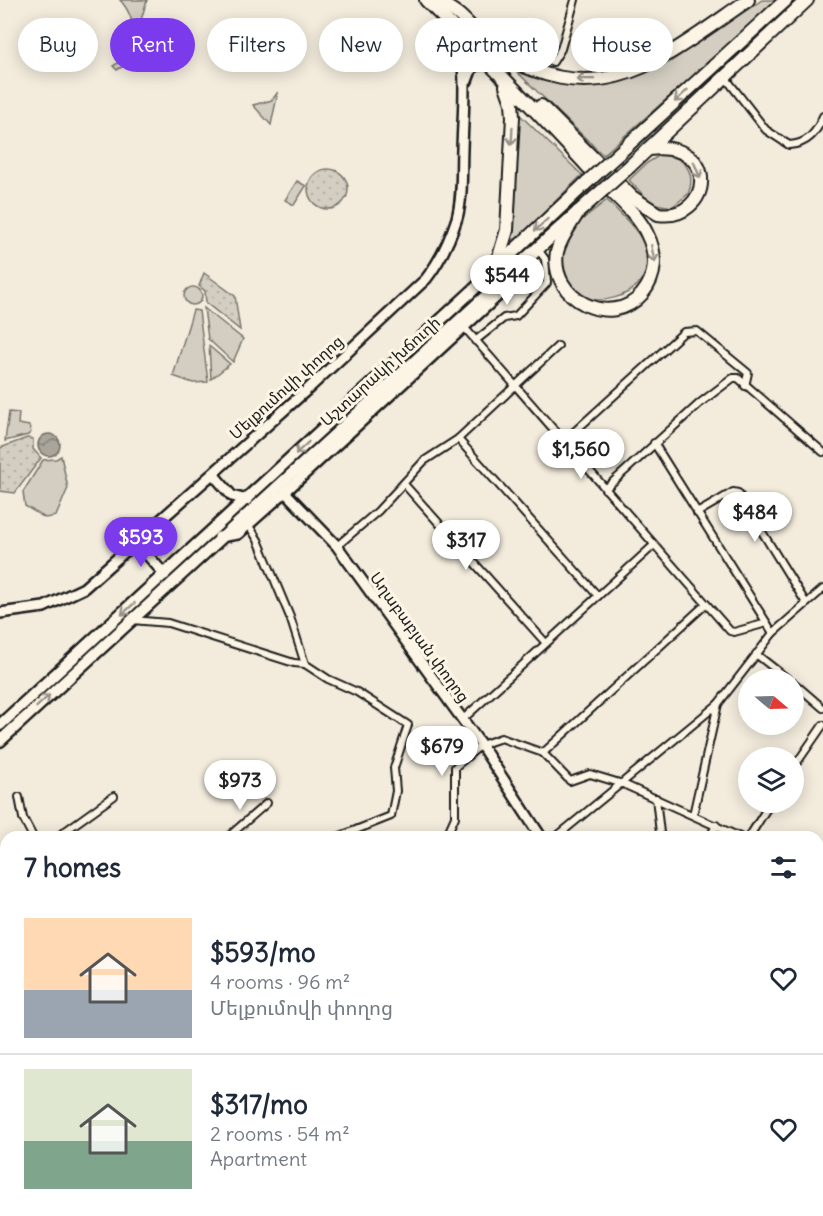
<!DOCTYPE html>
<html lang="en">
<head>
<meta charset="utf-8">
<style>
	:root { --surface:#fff; --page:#f2f2f3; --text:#1f2937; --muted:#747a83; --line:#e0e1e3; --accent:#7c3aed }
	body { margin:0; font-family:Delius,"Noto Sans Armenian",sans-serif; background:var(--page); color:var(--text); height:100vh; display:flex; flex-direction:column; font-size:22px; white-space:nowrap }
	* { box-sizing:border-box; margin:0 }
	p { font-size:20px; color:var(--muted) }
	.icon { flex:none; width:33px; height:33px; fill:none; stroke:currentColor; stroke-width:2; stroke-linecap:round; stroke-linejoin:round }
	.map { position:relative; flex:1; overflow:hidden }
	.details { position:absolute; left:0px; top:831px; width:824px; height:386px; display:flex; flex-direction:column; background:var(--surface); border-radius:18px 18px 0 0; box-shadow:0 3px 15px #0003 }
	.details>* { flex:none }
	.top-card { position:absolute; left:18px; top:18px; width:788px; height:54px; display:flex; gap:12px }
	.needle { width:39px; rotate:109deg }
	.fabs { position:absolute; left:738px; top:669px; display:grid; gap:12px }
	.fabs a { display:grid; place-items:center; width:66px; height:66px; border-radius:50%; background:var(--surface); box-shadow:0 3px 15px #0003; font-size:30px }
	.price { position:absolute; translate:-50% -51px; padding:0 14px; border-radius:21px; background:#fff; color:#222; font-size:20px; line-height:39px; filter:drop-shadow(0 2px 3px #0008) }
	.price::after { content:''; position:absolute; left:50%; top:36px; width:18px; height:14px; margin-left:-9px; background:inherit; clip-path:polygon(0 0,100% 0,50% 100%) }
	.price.on { background:var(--accent); color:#fff }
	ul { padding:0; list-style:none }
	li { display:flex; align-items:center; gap:18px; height:150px; padding:0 24px }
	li+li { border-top:2px solid var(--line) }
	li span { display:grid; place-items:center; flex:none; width:168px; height:120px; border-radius:0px; color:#555 }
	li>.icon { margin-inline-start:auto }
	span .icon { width:72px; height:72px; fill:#fffc; stroke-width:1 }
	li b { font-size:26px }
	h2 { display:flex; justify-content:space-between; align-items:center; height:72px; padding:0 24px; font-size:26px }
	.tag { padding:0 21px; border-radius:27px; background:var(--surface); box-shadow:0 3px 15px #0003; font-size:21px; line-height:54px }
	.tag.on { background:var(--accent); color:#fff }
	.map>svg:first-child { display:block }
</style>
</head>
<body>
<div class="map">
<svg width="823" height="1216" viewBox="0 0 823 1216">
	<defs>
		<pattern id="cemetery-stones" width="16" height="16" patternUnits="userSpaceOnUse" patternTransform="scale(1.5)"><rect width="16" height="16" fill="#d3cec1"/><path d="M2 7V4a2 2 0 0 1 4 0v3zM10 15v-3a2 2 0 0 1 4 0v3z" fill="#b5b0a5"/></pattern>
		<pattern id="park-dots" width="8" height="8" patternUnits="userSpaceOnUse" patternTransform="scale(1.5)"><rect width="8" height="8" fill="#d3cec1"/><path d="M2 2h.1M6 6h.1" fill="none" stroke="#b5b0a5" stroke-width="1.8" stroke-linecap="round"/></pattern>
		<pattern id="water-waves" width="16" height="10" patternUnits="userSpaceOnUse" patternTransform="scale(1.5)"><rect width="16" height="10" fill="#aaa59b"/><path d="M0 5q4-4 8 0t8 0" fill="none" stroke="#8a867e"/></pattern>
	</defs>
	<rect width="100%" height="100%" fill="#f3ecdd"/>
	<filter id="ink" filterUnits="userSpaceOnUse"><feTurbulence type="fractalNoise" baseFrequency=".0167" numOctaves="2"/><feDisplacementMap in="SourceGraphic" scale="12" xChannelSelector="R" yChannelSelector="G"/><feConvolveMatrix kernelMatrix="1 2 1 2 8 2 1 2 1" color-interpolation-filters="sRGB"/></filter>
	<g filter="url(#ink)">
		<!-- grass -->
		<g fill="#d3cec1" stroke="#78756e" stroke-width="1.5">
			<path d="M120,0H147L128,63L117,70L113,66C139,52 138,20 120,0Z"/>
			<path d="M762,0H779L603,155L518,73L591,86L624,81L670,62Z"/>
			<path d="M723,66L726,69L626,160L624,157Z"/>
			<path d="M278,92L271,125L253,105L272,100Z"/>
			<path d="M519,114L582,175L516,240L512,238Z"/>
			<path d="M660,155C683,154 697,172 688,194L672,207L651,203L629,180L647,163Z"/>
			<path d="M297,181L306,186L294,205L285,200Z"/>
			<path d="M586,189L589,192L528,251L526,248Z"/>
			<path d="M607,200C618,212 633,224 641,238C675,299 564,327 563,265C562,252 564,241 572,230C581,219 596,209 607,200Z"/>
			<path d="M521,253L524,255L389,378V377Z"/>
			<circle cx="193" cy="296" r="9"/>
			<path d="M204,308L243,339L233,362L208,339Z"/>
			<path d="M193,310L199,311L208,382L193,383L173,376Z"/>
			<path d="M209,346L230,364L211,379Z"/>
			<path d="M9,412L19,413L18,424L29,426L31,432L28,435L5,441Z"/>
			<path d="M61,456L68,488L56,516L45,518L25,506L23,492L43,460L56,459Z"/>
		</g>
		<!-- cemetery -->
		<path fill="url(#cemetery-stones)" stroke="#78756e" stroke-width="1.5" d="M818,914L823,918V1216H763L761,1211L818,1210Z"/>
		<!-- park -->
		<g fill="url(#park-dots)" stroke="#78756e" stroke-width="1.5">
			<circle cx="328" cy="189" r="20"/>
			<path d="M204,273L235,296L240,330L206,303L205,291L199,286Z"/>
			<path d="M27,438L33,439V449L41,458L15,493L0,491V448Z"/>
		</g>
		<!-- water -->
		<circle fill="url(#water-waves)" stroke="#716e68" stroke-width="1.5" cx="49" cy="445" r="11"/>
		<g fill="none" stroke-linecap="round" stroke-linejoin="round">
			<!-- street casing -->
			<g stroke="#1c1c1c" stroke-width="10">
				<g id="street">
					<path d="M498,49L514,46L553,62L561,49L575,0"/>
					<path d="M725,77L766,130L789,145C808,144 817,132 823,116"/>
					<path d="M464,327L730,631L734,632L767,623"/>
					<path d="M475,341L504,318L516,316L547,283L545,259L537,248"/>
					<path d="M458,439L598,596"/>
					<path d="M563,442L684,332L697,331L748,373L745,386"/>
					<path d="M654,443L773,633"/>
					<path d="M404,484L545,642"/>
					<path d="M605,489L700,403L733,378H738L823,452"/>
					<path d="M697,513L733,492L738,493L806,603"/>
					<path d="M248,524L258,540L290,617L305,664L328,679L357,692L408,725L394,768L396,791L391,816L338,837"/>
					<path d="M337,546L378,511L424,461L458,439L558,346"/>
					<path d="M132,620L168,623L294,663L305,664"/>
					<path d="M756,654L789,680"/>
					<path d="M794,683L823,708"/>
					<path d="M462,720L654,545"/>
					<path d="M543,753L706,604"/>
					<path d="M794,767L823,725"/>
					<path d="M19,797L23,818L33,837"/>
					<path d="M656,798L660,833"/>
					<path d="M693,815L718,704L773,633L823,589"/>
					<path d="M57,837L114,796"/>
					<path d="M228,837L267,803"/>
					<path d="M446,837L455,817V767L481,745L501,738L543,753L570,781L590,774L623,784L740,837"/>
					<path d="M556,837L718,704"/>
					<path d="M710,837L716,825"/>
					<path d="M749,837L771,802"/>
					<path d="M0,876L6,872"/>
					<path d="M818,910H823"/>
					<path d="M0,993L6,989"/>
					<path d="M0,1038L6,1047"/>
					<path d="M0,1115L6,1111"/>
					<path d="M119,1210L123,1216"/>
					<path d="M293,1210L297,1216"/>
					<path d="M574,1210L577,1216"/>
					<path d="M656,1210L660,1216"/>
					<path d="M26,1216L34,1210"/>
					<path d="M198,1216L206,1210"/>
					<path d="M363,1216L371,1210"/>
					<path d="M527,1216L535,1210"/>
				</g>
			</g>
			<!-- secondary casing -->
			<g stroke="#1c1c1c" stroke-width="14">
				<g id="secondary">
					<path d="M467,81L473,65L489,64"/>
					<path d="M213,474L232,496L247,500"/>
					<path d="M285,492L337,546L481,745L541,837"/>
					<path d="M219,537L238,534L285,492L515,280L518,267"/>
					<path d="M137,543L165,575"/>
					<path d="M0,613L44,607L84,588L309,388L426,279C440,261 450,240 457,218C463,196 461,172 462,149C463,109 468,70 457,31"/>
					<path d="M694,1216L696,1210"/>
				</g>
			</g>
			<!-- primary casing -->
			<g stroke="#1c1c1c" stroke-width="15">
				<g id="primary">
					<path d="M0,725L495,270"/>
					<path d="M0,741L504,279"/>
				</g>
			</g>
			<!-- highway casing -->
			<g stroke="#1c1c1c" stroke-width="16">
				<g id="highway">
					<path d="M426,0C485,59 544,118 600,180C615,196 638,214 647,234C657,254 657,276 642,294C611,330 549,299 557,252C560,238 571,225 578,212"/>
					<path d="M436,0C443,5 452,9 459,15C472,26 481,40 495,50C600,117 662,59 748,0"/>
					<path d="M541,106L632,197L658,214C711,222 723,140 649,149"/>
					<path d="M618,154L786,0"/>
					<path d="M630,166L807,0"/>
					<path d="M500,264L584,185"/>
					<path d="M495,270L507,230L513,117L512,103L506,86"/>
					<path d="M504,279L595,197"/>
				</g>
			</g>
			<!-- street -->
			<use href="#street" stroke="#fcf5e5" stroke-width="6"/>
			<!-- secondary -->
			<use href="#secondary" stroke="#fcf5e5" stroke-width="9"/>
			<!-- primary -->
			<use href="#primary" stroke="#fcf5e5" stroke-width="10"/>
			<!-- highway -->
			<use href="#highway" stroke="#fcf5e5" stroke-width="12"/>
			<!-- highway-bridge casing -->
			<g stroke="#1c1c1c" stroke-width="16" stroke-linecap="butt">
				<g id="highway-bridge">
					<path d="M584,185L618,154"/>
					<path d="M595,197L630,166"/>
				</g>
			</g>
			<!-- highway-bridge -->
			<use href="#highway-bridge" stroke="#fcf5e5" stroke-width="12"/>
		</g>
		<!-- one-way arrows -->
		<defs><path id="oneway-shaft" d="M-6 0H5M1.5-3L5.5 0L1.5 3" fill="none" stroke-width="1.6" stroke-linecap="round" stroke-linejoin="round" transform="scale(1.5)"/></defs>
		<g stroke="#97938b">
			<use href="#oneway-shaft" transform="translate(585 79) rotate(-179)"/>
			<use href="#oneway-shaft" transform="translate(681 96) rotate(137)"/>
			<use href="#oneway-shaft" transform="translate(512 136) rotate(93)"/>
			<use href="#oneway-shaft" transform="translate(697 170) rotate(68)"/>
			<use href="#oneway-shaft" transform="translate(541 225) rotate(137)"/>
			<use href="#oneway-shaft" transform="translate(653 254) rotate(79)"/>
			<use href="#oneway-shaft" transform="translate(302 448) rotate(137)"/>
			<use href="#oneway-shaft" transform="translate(128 609) rotate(138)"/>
			<use href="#oneway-shaft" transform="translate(43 701) rotate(-43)"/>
		</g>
	</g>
	<g text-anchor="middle" stroke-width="6" stroke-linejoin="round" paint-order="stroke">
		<!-- street labels -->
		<g font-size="16" fill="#1c1c1c" stroke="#fcf5e5">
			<text transform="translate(380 371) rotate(-42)" y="6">Աշտարակի խճուղի</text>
			<text transform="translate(286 387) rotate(-42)" y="6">Մելքումովի փողոց</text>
			<text transform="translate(420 637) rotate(54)" y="6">Աղաբաբյան փողոց</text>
		</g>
	</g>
</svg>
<div class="fabs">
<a><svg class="needle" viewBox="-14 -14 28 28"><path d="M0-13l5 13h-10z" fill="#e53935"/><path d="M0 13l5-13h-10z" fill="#747a83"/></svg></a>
<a><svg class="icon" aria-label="layers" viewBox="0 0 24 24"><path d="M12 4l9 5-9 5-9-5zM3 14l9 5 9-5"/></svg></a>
</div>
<b class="price" style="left:507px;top:306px">$544</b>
<b class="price" style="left:581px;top:480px">$1,560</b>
<b class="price" style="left:755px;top:543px">$484</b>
<b class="price on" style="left:141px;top:568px">$593</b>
<b class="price" style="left:466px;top:571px">$317</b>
<b class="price" style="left:442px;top:777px">$679</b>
<b class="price" style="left:240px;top:811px">$973</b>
<div class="top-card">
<a class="tag">Buy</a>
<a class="tag on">Rent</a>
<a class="tag">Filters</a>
<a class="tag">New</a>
<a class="tag">Apartment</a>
<a class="tag">House</a>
</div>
<section class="details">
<h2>7 homes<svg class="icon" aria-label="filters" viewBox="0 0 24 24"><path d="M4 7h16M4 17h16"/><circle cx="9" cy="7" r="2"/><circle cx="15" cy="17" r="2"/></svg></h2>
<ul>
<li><span style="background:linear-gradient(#ffd9b3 60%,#9aa5b1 0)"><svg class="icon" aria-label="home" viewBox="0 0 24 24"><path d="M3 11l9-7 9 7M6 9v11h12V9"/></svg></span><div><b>$593/mo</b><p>4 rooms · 96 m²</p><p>Մելքումովի փողոց</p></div><svg class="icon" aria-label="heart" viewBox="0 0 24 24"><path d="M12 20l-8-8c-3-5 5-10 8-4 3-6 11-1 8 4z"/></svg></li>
<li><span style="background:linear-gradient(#dfe7d0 60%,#7fa58c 0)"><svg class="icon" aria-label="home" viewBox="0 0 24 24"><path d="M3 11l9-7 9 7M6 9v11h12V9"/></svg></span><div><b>$317/mo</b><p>2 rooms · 54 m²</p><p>Apartment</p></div><svg class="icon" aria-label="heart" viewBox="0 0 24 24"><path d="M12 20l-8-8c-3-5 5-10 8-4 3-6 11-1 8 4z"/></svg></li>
</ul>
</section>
</div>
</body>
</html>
